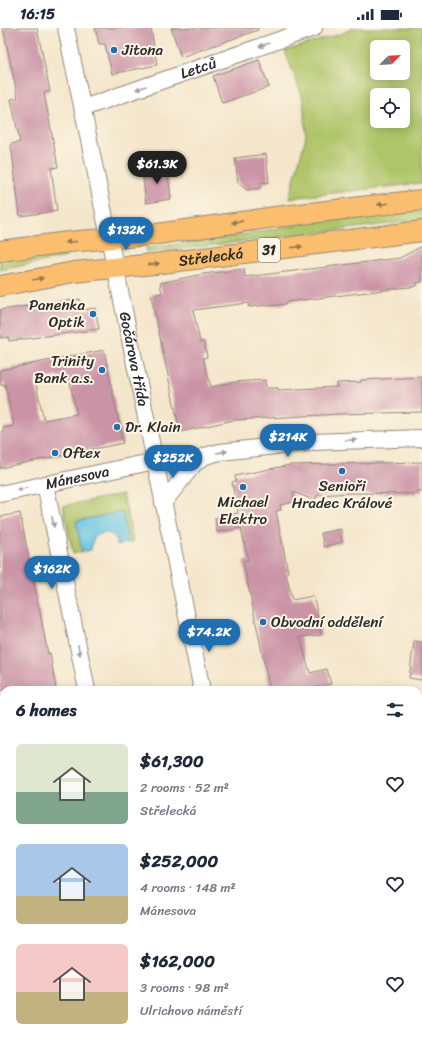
<!DOCTYPE html>
<html lang="en">
<head>
<meta charset="utf-8">
<style>
	:root { --surface:#fff; --page:#f6f6f7; --text:#1f2937; --muted:#747a83; --accent:#1f6fb2 }
	body { margin:0; font-family:Sriracha,sans-serif; background:var(--page); color:var(--text); height:100vh; display:flex; flex-direction:column; font-size:15px; white-space:nowrap }
	* { box-sizing:border-box; margin:0 }
	p { font-size:13px; color:var(--muted) }
	.icon { flex:none; width:22px; height:22px; fill:none; stroke:currentColor; stroke-width:2; stroke-linecap:round; stroke-linejoin:round }
	.map { position:relative; flex:1; overflow:hidden }
	.drawer { position:absolute; left:0px; top:658px; width:422px; height:356px; display:flex; flex-direction:column; background:var(--surface); border-radius:12px 12px 0 0; box-shadow:0 2px 10px #0003 }
	.drawer>* { flex:none }
	.needle { width:26px; rotate:66deg }
	.tools { position:absolute; left:370px; top:12px; display:grid; gap:8px }
	.tools a { display:grid; place-items:center; width:40px; height:40px; border-radius:6px; background:var(--surface); box-shadow:0 2px 10px #0003; font-size:20px }
	.price { position:absolute; translate:-50% -34px; padding:0 9px; border-radius:14px; background:var(--accent); color:#fff; font-size:13px; line-height:26px; filter:drop-shadow(0 1px 2px #0008) }
	.price::after { content:''; position:absolute; left:50%; top:24px; width:12px; height:9px; margin-left:-6px; background:inherit; clip-path:polygon(0 0,100% 0,50% 100%) }
	.price.current { background:#222; color:#fff }
	ul { padding:0; list-style:none }
	li { display:flex; align-items:center; gap:12px; height:100px; padding:0 16px }
	li span { display:grid; place-items:center; flex:none; width:112px; height:80px; border-radius:6px; color:#555 }
	li>.icon { margin-inline-start:auto }
	span .icon { width:48px; height:48px; fill:#fffc; stroke-width:1 }
	li b { font-size:17px }
	h2 { display:flex; justify-content:space-between; align-items:center; height:48px; padding:0 16px; font-size:17px }
	.status { display:flex; justify-content:space-between; align-items:center; height:28px; padding:0 20px; background:var(--surface); direction:ltr }
	.status svg { height:11px; fill:currentColor }
	.map>svg:first-child { display:block }
</style>
</head>
<body>
<div class="status"><b>16:15</b><svg viewBox="0 0 49 12"><path d="M0 12V9h3v3zM5 12V6h3v6zM10 12V3h3v9zM15 12V0h3v12zM26 1h20v11H26zM47 4h2v5h-2z"/></svg></div>
<div class="map">
<svg width="422" height="1014" viewBox="0 0 422 1014">
	<rect width="100%" height="100%" fill="#fcf5e5"/>
	<filter id="ink" filterUnits="userSpaceOnUse"><feTurbulence type="fractalNoise" baseFrequency=".025" numOctaves="2"/><feDisplacementMap in="SourceGraphic" scale="8" xChannelSelector="R" yChannelSelector="G"/><feConvolveMatrix kernelMatrix="1 2 1 2 8 2 1 2 1" color-interpolation-filters="sRGB"/></filter>
	<filter id="wash" filterUnits="userSpaceOnUse"><feTurbulence type="fractalNoise" baseFrequency=".012" numOctaves="4" result="noise"/><feDisplacementMap in="SourceGraphic" scale="16" xChannelSelector="R" yChannelSelector="G"/><feGaussianBlur stdDeviation="0.9" result="paint"/><feColorMatrix in="noise" values="0 0 0 0 0 0 0 0 0 0 0 0 0 0 0 0 0 1.4 0 .05"/><feComposite in="paint" operator="in"/></filter>
	<g filter="url(#wash)">
		<rect width="100%" height="100%" fill="#f4e6cb"/>
		<!-- green -->
		<g fill="#afc569" stroke="#6d784a" fill-rule="evenodd">
			<path d="M353,0H422V155L289,170L306,108L303,71L285,23L343,5ZM377,19H403V45H377ZM377,67H403V93H377Z"/>
			<path d="M422,180V192L146,225L145,220L218,211L306,195Z"/>
			<path d="M65,223L66,229L0,242V232Z"/>
			<path d="M123,466L133,514L128,515L121,484L76,493L82,524L73,526L63,478Z"/>
		</g>
		<!-- water -->
		<path fill="#64c3e2" stroke="#487786" d="M122,484L128,515L117,517L116,510L109,505C96,505 92,509 91,522L82,524L76,493Z"/>
		<g id="blocks">
			<!-- building -->
			<g fill="#ca93a6" fill-rule="evenodd">
				<path d="M3,0H37L50,63L44,65L58,139L51,140L57,183L20,188L11,116L20,114L11,71L18,70Z"/>
				<path d="M95,0H151L157,37L112,46L105,16H99Z"/>
				<path d="M171,0H258V2L181,29Z"/>
				<path d="M259,32L269,59L222,75L213,48Z"/>
				<path d="M266,126L269,154L261,155V160L247,162L238,155L235,130Z"/>
				<path d="M167,138L171,171L146,175L142,143L153,142L152,140Z"/>
				<path d="M422,218V254L417,255V258L286,274V276L268,278L267,277L249,279L248,275L193,282L200,314H204L207,329L203,330L211,359L234,354L265,352L266,360H278V362L337,359V355L361,354V352L422,349V384L339,386L234,392L180,404L151,267L162,265L160,255L203,246L244,241L245,249L400,230Z"/>
				<path d="M80,271L83,282L95,280L99,301L9,313L8,309L0,310V282Z"/>
				<path d="M104,322L123,415L0,440V405L4,404L3,400L14,398L5,356L0,357V342ZM65,347L67,355H70L77,386L44,392L35,353Z"/>
				<path d="M422,434V464H416V466L351,465L318,467L314,472L293,464L294,474L280,477L281,482L276,483L288,544L286,545L292,572L313,568L315,574L321,607L300,609L310,645L327,641L331,656L302,662H270L243,533L248,532L241,500L217,504L215,490L238,485L232,454L236,453L235,448L290,437Z"/>
				<path d="M20,485L48,626L50,625L56,662H0V489Z"/>
				<path d="M341,501L342,514L324,519L321,505Z"/>
				<path d="M414,613L422,614V652L409,650Z"/>
			</g>
		</g>
	</g>
	<g filter="url(#ink)">
		<use href="#blocks" fill-opacity="0" stroke="#90887b" stroke-width="1"/>
		<g fill="none" stroke-linecap="round" stroke-linejoin="round">
			<!-- minor casing -->
			<g stroke="#90887b" stroke-width="18">
				<g id="minor">
					<path id="s1" d="M66,0L202,662"/>
					<path id="s2" d="M83,80L314,0"/>
					<path d="M45,456L87,662"/>
					<path id="s3" d="M0,466L155,433"/>
					<path d="M163,475L194,436L205,428L220,424L313,414L422,410"/>
					<path d="M418,747H422"/>
					<path d="M0,852L4,850"/>
					<path d="M273,1010L274,1014"/>
				</g>
			</g>
			<!-- major casing -->
			<g stroke="#90887b" stroke-width="22">
				<g id="major">
					<path d="M0,223L68,214L150,207L275,189L422,172"/>
					<path id="s4" d="M0,258L74,244L154,236L422,203"/>
				</g>
			</g>
			<!-- minor -->
			<use href="#minor" stroke="#fff" stroke-width="16"/>
			<!-- major -->
			<use href="#major" stroke="#fbbe6e" stroke-width="20"/>
		</g>
		<!-- one-way arrows -->
		<defs><path id="oneway-solid" d="M-6-.8H1V-3.2L6.5 0L1 3.2V.8H-6Z"/></defs>
		<g fill="#a0a0a0">
			<use href="#oneway-solid" transform="translate(264 17) rotate(161)"/>
			<use href="#oneway-solid" transform="translate(141 60) rotate(161)"/>
			<use href="#oneway-solid" transform="translate(351 412) rotate(-2)"/>
			<use href="#oneway-solid" transform="translate(222 424) rotate(-9)"/>
			<use href="#oneway-solid" transform="translate(22 461) rotate(168)"/>
			<use href="#oneway-solid" transform="translate(53 494) rotate(78)"/>
			<use href="#oneway-solid" transform="translate(79 622) rotate(78)"/>
		</g>
		<g fill="#93744c">
			<use href="#oneway-solid" transform="translate(383 176) rotate(173)"/>
			<use href="#oneway-solid" transform="translate(237 194) rotate(172)"/>
			<use href="#oneway-solid" transform="translate(71 214) rotate(175)"/>
			<use href="#oneway-solid" transform="translate(297 219) rotate(-7)"/>
			<use href="#oneway-solid" transform="translate(154 236) rotate(-7)"/>
			<use href="#oneway-solid" transform="translate(38 251) rotate(-10)"/>
		</g>
	</g>
	<!-- markers -->
	<g fill="#1f6fb2" stroke="#fcf5e5" stroke-width="1.5">
		<circle cx="114" cy="22" r="4"/>
		<circle cx="93" cy="286" r="4"/>
		<circle cx="102" cy="342" r="4"/>
		<circle cx="117" cy="399" r="4"/>
		<circle cx="55" cy="425" r="4"/>
		<circle cx="342" cy="443" r="4"/>
		<circle cx="243" cy="459" r="4"/>
		<circle cx="263" cy="594" r="4"/>
	</g>
	<g text-anchor="middle" stroke-width="4" stroke-linejoin="round" paint-order="stroke">
		<!-- shield labels -->
		<rect fill="#fcf5e5" stroke="#6a6863" stroke-width="1" x="258" y="210" width="22" height="24" rx="3"/>
		<g font-size="14" font-weight="bold" fill="#2b2b2b">
			<text x="269" y="227">31</text>
		</g>
		<!-- poi labels -->
		<g font-size="15" fill="#2b2b2b" stroke="#fcf5e5" text-anchor="start">
			<text x="122" y="27">Jitona</text>
			<text x="85" y="282" text-anchor="end">Panenka<tspan x="85" dy="17">Optik</tspan></text>
			<text x="94" y="338" text-anchor="end">Trinity<tspan x="94" dy="17">Bank a.s.</tspan></text>
			<text x="125" y="404">Dr. Klain</text>
			<text x="63" y="430">Oftex</text>
			<text x="342" y="463" text-anchor="middle">Senioři<tspan x="342" dy="17">Hradec Králové</tspan></text>
			<text x="243" y="479" text-anchor="middle">Michael<tspan x="243" dy="17">Elektro</tspan></text>
			<text x="271" y="599">Obvodní oddělení</text>
		</g>
		<!-- street labels -->
		<g font-size="15" fill="#2b2b2b" stroke="#fcf5e5">
			<text dy="5" stroke="none"><textPath href="#s2" startOffset="122">Letců</textPath></text>
			<text dy="5" stroke="none"><textPath href="#s4" startOffset="213">Střelecká</textPath></text>
			<text dy="5" stroke="none"><textPath href="#s1" startOffset="338">Gočárova třída</textPath></text>
			<text dy="5" stroke="none"><textPath href="#s3" startOffset="79">Mánesova</textPath></text>
		</g>
	</g>
</svg>
<div class="tools">
<a><svg class="needle" viewBox="-14 -14 28 28"><path d="M0-13l5 13h-10z" fill="#e53935"/><path d="M0 13l5-13h-10z" fill="#747a83"/></svg></a>
<a><svg class="icon" aria-label="locate" viewBox="0 0 24 24"><circle cx="12" cy="12" r="6"/><path d="M12 2v4M12 18v4M2 12h4M18 12h4"/></svg></a>
</div>
<b class="price current" style="left:157px;top:157px">$61.3K</b>
<b class="price" style="left:126px;top:223px">$132K</b>
<b class="price" style="left:288px;top:430px">$214K</b>
<b class="price" style="left:173px;top:451px">$252K</b>
<b class="price" style="left:52px;top:562px">$162K</b>
<b class="price" style="left:209px;top:625px">$74.2K</b>
<section class="drawer">
<h2>6 homes<svg class="icon" aria-label="filters" viewBox="0 0 24 24"><path d="M4 7h16M4 17h16"/><circle cx="9" cy="7" r="2"/><circle cx="15" cy="17" r="2"/></svg></h2>
<ul>
<li><span style="background:linear-gradient(#dfe7d0 60%,#7fa58c 0)"><svg class="icon" aria-label="home" viewBox="0 0 24 24"><path d="M3 11l9-7 9 7M6 9v11h12V9"/></svg></span><div><b>$61,300</b><p>2 rooms · 52 m²</p><p>Střelecká</p></div><svg class="icon" aria-label="heart" viewBox="0 0 24 24"><path d="M12 20l-8-8c-3-5 5-10 8-4 3-6 11-1 8 4z"/></svg></li>
<li><span style="background:linear-gradient(#a9c7e8 65%,#c2b280 0)"><svg class="icon" aria-label="home" viewBox="0 0 24 24"><path d="M3 11l9-7 9 7M6 9v11h12V9"/></svg></span><div><b>$252,000</b><p>4 rooms · 148 m²</p><p>Mánesova</p></div><svg class="icon" aria-label="heart" viewBox="0 0 24 24"><path d="M12 20l-8-8c-3-5 5-10 8-4 3-6 11-1 8 4z"/></svg></li>
<li><span style="background:linear-gradient(#f6c9c9 60%,#c2b280 0)"><svg class="icon" aria-label="home" viewBox="0 0 24 24"><path d="M3 11l9-7 9 7M6 9v11h12V9"/></svg></span><div><b>$162,000</b><p>3 rooms · 98 m²</p><p>Ulrichovo náměstí</p></div><svg class="icon" aria-label="heart" viewBox="0 0 24 24"><path d="M12 20l-8-8c-3-5 5-10 8-4 3-6 11-1 8 4z"/></svg></li>
</ul>
</section>
</div>
</body>
</html>
